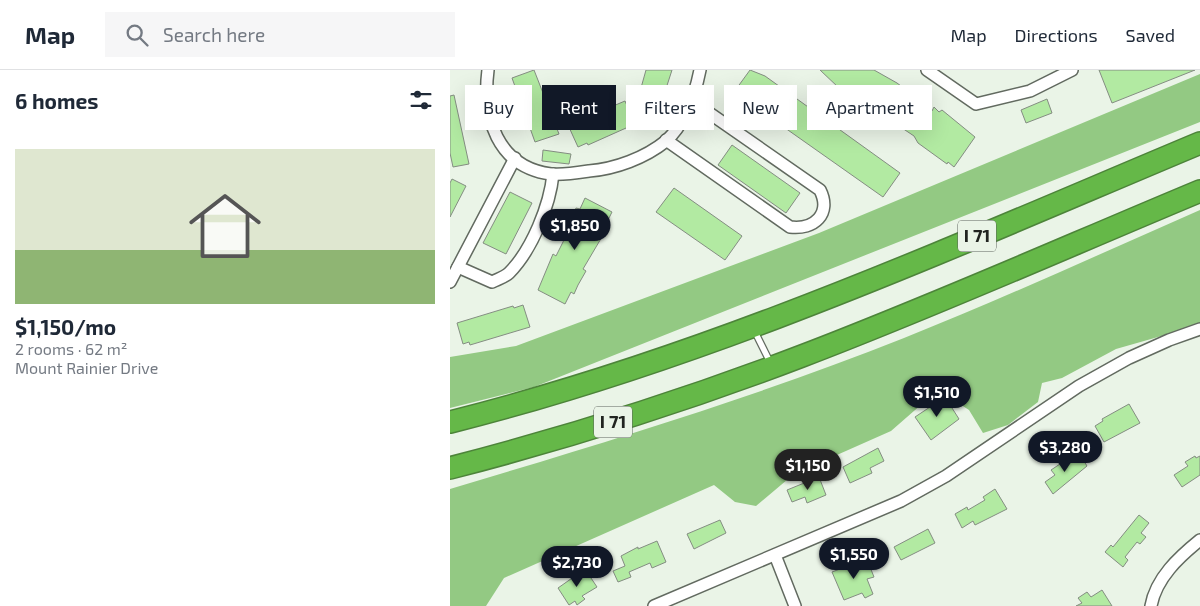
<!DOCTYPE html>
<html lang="en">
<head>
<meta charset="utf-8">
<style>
	:root { --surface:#fff; --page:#f6f6f7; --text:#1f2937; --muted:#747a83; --line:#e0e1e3; --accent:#111827 }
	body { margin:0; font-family:"Exo 2",sans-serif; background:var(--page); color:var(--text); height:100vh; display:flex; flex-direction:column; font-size:19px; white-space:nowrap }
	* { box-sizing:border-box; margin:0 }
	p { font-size:16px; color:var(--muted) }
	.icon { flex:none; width:28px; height:28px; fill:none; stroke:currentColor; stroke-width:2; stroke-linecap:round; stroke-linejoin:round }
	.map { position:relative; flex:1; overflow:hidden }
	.side { display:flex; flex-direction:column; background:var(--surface); width:450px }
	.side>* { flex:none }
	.guide { position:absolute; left:15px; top:15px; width:475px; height:45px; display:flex; gap:10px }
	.price { position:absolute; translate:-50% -42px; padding:0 11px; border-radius:18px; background:var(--accent); color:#fff; font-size:16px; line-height:32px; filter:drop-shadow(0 1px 2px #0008) }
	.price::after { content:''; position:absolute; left:50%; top:30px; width:15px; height:11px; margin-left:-8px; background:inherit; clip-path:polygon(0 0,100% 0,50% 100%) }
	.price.on { background:#222; color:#fff }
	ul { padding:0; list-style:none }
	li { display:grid; align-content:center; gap:10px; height:265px; padding:0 15px }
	li span { display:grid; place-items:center; height:155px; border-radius:0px; color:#555 }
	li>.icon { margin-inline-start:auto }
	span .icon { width:90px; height:90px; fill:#fffc; stroke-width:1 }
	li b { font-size:21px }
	h2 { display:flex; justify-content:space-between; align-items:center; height:60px; padding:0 15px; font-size:21px }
	.pill { padding:0 18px; border-radius:0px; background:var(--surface); box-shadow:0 5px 20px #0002; font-size:18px; line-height:45px }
	.pill.on { background:var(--accent); color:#fff }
	header { display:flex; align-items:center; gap:30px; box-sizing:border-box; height:70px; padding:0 25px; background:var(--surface); border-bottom:1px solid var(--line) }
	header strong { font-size:24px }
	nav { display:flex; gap:28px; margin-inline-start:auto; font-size:18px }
	.search { width:350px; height:45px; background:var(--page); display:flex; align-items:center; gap:12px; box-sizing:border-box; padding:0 18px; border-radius:0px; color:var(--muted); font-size:19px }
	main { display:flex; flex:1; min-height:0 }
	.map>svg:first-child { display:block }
</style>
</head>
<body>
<header>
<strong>Map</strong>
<div class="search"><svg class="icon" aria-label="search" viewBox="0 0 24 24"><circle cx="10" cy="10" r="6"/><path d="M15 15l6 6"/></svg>Search here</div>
<nav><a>Map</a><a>Directions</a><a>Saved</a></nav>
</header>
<main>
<section class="side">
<h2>6 homes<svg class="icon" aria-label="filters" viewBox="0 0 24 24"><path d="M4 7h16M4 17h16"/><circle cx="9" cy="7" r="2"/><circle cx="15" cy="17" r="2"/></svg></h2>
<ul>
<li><span style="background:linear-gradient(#dfe7d0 65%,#8fb573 0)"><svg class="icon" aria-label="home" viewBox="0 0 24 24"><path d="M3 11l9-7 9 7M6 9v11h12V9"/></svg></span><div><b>$1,150/mo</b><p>2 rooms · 62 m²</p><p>Mount Rainier Drive</p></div></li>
</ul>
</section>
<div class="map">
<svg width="750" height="536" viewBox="0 0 750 536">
	<rect width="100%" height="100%" fill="#eaf4e7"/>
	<!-- forest -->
	<g fill="#93c983">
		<path d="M750,4V52L84,317L0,338V287L66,276L369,163Z"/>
		<path d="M750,140V255L666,279L612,308L592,313L588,332L558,355L533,363L519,340L488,320L441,361L344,404L306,436L285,432L264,415L54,508L36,536H0V419C153,373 306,327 454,268C554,228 652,183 750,140Z"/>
	</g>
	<!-- building -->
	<g fill="#b2eaa2" stroke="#848d82">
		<path d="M84,0L109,64L85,72L62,8Z"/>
		<path d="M196,0H222L212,31L189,25Z"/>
		<path d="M300,0L315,6L450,103L433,127L284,22Z"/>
		<path d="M370,0H424L447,13L459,22L458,24L482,41L484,37L489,42L492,40L525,67L504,97L498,92L497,94L468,73L464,66L440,50L438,52L429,46L418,38L420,36L399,21L397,24L389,18Z"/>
		<path d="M649,0H745L662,33Z"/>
		<path d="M4,25L19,94L3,97L0,83V26Z"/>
		<path d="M597,29L602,43L576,53L571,40Z"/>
		<path d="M175,31L185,54L138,75L137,73L128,77L118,55Z"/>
		<path d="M282,75L350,123L336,143L268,95Z"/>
		<path d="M93,80L121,84L119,94L92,91Z"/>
		<path d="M2,109L16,116L0,147V113Z"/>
		<path d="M224,118L292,166L275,190L206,142Z"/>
		<path d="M60,122L82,133L56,184L33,173Z"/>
		<path d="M135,128L162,142L156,154L159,155L133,199L136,201L128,215L124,224L121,222L115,234L88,220L103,184L106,186L118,162L115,161L122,147L126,138L130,139Z"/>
		<path d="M73,235L80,257L20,275L19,272L13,274L7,253L63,236L64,238Z"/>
		<path d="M495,327L509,349L481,370L465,347Z"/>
		<path d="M679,334L690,353L654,372L645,356L653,351L652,349Z"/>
		<path d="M428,378L434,391L420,398L422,403L400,413L393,397Z"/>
		<path d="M622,386L626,392L632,388L637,396L603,424L595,412L605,405L601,400Z"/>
		<path d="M745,386L746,388L750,386V405L732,417L724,405L738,396L735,392Z"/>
		<path d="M369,407L376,425L357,433L355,427L342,432L337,420Z"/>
		<path d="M545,419L557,439L525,455L523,451L512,458L505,444L517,437L518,440L535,430L533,427Z"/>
		<path d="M689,445L699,453L691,463L696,467L690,474L687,472L675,487L678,490L673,497L655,482L661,475L663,477Z"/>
		<path d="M270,450L276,463L244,479L237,464Z"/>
		<path d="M478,459L485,473L451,490L444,477Z"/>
		<path d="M207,471L216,492L202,498L200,493L179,502L181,507L168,512L163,501L175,496L171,486L188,477V479Z"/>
		<path d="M411,491L412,494L418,492L424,507L417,509L423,524L415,528L412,523L394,530L382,502Z"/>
		<path d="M135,499L147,517L132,526L135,529L127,535L125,531L119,535L108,518Z"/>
		<path d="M652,520L662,536H626L632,533L628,528L637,522L641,527Z"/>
	</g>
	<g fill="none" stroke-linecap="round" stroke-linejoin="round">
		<!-- service casing -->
		<g stroke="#626a60" stroke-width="8">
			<path id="service" d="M304,260L320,292"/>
		</g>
		<!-- minor casing -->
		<g stroke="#626a60" stroke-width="14">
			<g id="minor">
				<path d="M38,0C32,47 47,97 101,104C114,105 126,103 139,101C165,99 195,88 216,71C236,53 245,25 250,0"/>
				<path d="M477,0L526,34L580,21L622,0"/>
				<path d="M216,70L340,157C364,160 382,144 370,120L242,31"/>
				<path d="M8,197L42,212C48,209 55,207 59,203C82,180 100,135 103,104"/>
				<path d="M0,212L65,88"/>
				<path d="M325,485L345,536"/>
				<path d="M204,536L451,431L496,406L629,316L679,288L719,270L750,259"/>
				<path d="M701,536C706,508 729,487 750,470"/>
			</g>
		</g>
		<!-- motorway casing -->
		<g stroke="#4d843a" stroke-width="24">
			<g id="motorway">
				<path d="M0,352C260,287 504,176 750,73"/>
				<path d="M0,398C120,367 237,330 352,286C486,235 618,176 750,121"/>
			</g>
		</g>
		<!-- service -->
		<use href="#service" stroke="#fff" stroke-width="5.5"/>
		<!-- minor -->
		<use href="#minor" stroke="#fff" stroke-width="11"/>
		<!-- motorway -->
		<use href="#motorway" stroke="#65b848" stroke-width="21"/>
	</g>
	<g text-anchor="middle" stroke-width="4.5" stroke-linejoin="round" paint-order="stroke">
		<!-- shield labels -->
		<g fill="#eaf4e7" stroke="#5d625c" stroke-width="1">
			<rect x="508" y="150.5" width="38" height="31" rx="4"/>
			<rect x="144" y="336.5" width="38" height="31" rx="4"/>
		</g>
		<g font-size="18" font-weight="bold" fill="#212420">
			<text x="527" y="172">I 71</text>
			<text x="163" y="358">I 71</text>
		</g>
	</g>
</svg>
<b class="price" style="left:125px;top:181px">$1,850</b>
<b class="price" style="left:487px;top:348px">$1,510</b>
<b class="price" style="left:615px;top:403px">$3,280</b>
<b class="price on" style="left:358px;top:421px">$1,150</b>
<b class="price" style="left:404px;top:510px">$1,550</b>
<b class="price" style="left:127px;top:518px">$2,730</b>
<div class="guide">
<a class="pill">Buy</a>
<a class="pill on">Rent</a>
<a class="pill">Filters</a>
<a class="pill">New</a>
<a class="pill">Apartment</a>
</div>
</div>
</main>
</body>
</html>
